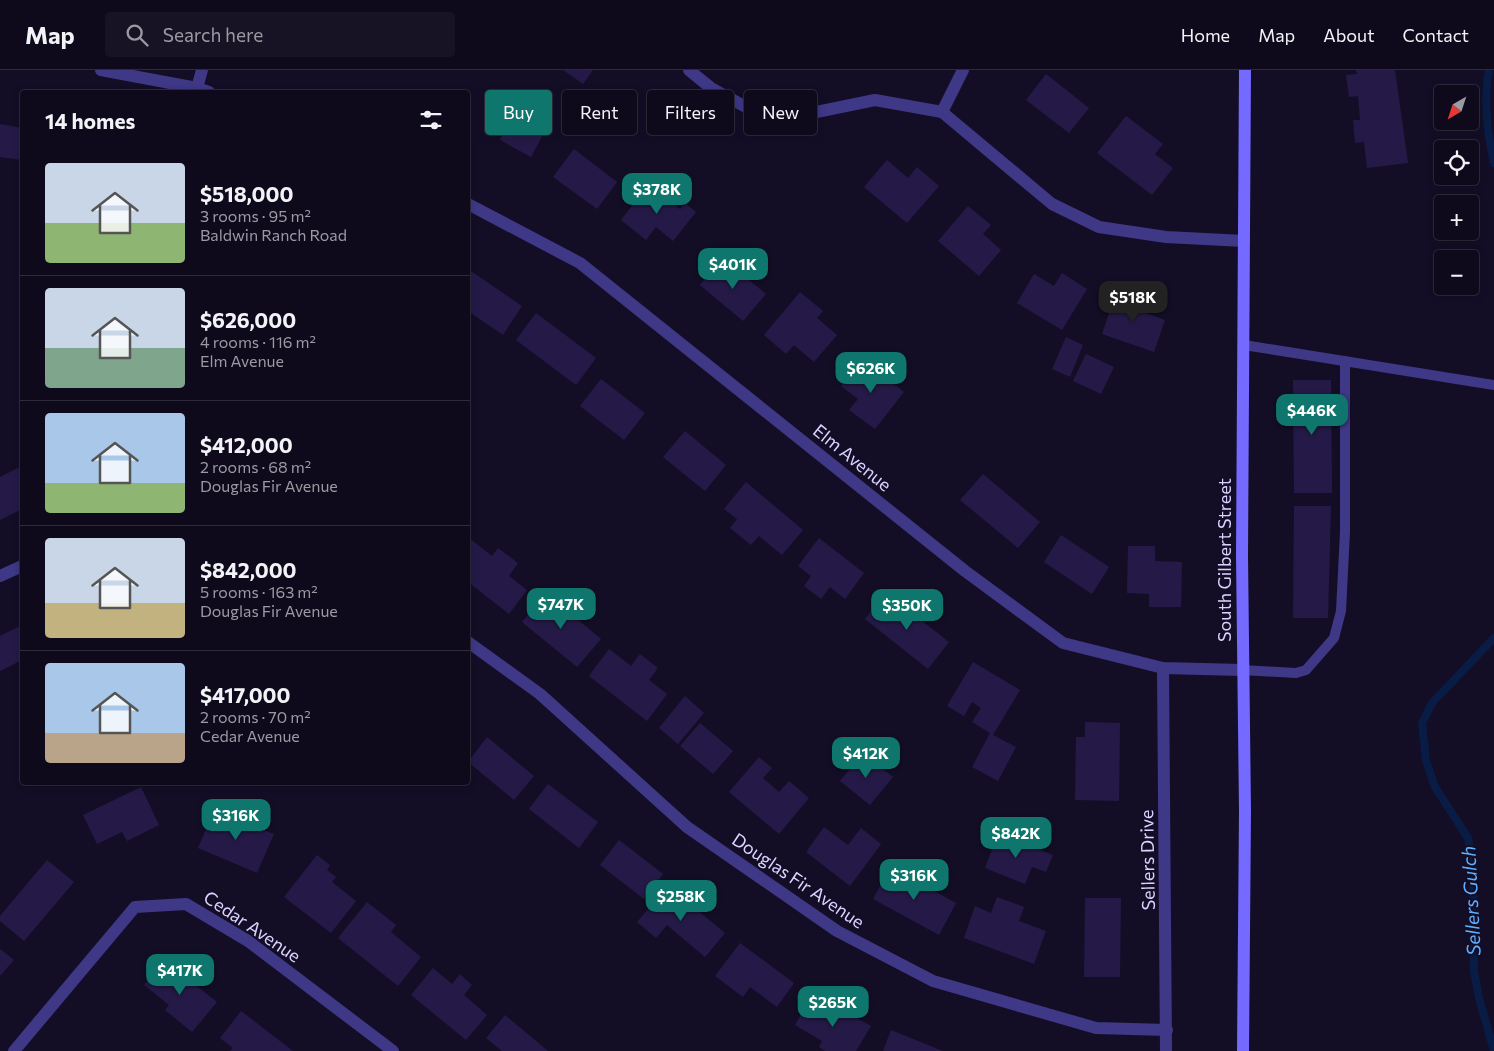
<!DOCTYPE html>
<html lang="en">
<head>
<meta charset="utf-8">
<style>
	:root { --surface:#0e0a1c; --page:#171325; --text:#f1f3f6; --muted:#9b9aa3; --line:#2e2b3b; --accent:#0f766e }
	body { margin:0; font-family:Commissioner,sans-serif; background:var(--page); color:var(--text); height:100vh; display:flex; flex-direction:column; font-size:19px; white-space:nowrap }
	* { box-sizing:border-box; margin:0 }
	p { font-size:16px; color:var(--muted) }
	.icon { flex:none; width:28px; height:28px; fill:none; stroke:currentColor; stroke-width:2; stroke-linecap:round; stroke-linejoin:round }
	.map { position:relative; flex:1; overflow:hidden }
	.panel { position:absolute; left:20px; top:20px; width:450px; height:695px; display:flex; flex-direction:column; background:var(--surface); border-radius:5px; box-shadow:0 2px 8px #0003,0 0 0 1px var(--line) }
	.panel>* { flex:none }
	.guide { position:absolute; left:485px; top:20px; width:475px; height:45px; display:flex; gap:10px }
	.needle { width:32px; rotate:219deg }
	.controls { position:absolute; left:1434px; top:15px; display:grid; gap:10px }
	.controls a { display:grid; place-items:center; width:45px; height:45px; border-radius:5px; background:var(--surface); box-shadow:0 2px 8px #0003,0 0 0 1px var(--line); font-size:25px }
	.price { position:absolute; translate:-50% -42px; padding:0 11px; border-radius:10px; background:var(--accent); color:#fff; font-size:16px; line-height:32px; filter:drop-shadow(0 1px 2px #0008) }
	.price::after { content:''; position:absolute; left:50%; top:30px; width:15px; height:11px; margin-left:-8px; background:inherit; clip-path:polygon(0 0,100% 0,50% 100%) }
	.price.selected { background:#222; color:#fff }
	ul { padding:0; list-style:none }
	li { display:flex; align-items:center; gap:15px; height:125px; padding:0 25px }
	li+li { border-top:1px solid var(--line) }
	li span { display:grid; place-items:center; flex:none; width:140px; height:100px; border-radius:5px; color:#555 }
	li>.icon { margin-inline-start:auto }
	span .icon { width:60px; height:60px; fill:#fffc; stroke-width:1 }
	li b { font-size:21px }
	h2 { display:flex; justify-content:space-between; align-items:center; height:60px; padding:0 25px; font-size:21px }
	.pill { padding:0 18px; border-radius:5px; background:var(--surface); box-shadow:0 2px 8px #0003,0 0 0 1px var(--line); font-size:18px; line-height:45px }
	.pill.selected { background:var(--accent); color:#fff }
	header { display:flex; align-items:center; gap:30px; box-sizing:border-box; height:70px; padding:0 25px; background:var(--surface); border-bottom:1px solid var(--line) }
	header strong { font-size:24px }
	nav { display:flex; gap:28px; margin-inline-start:auto; font-size:18px }
	.search { width:350px; height:45px; background:var(--page); display:flex; align-items:center; gap:12px; box-sizing:border-box; padding:0 18px; border-radius:5px; color:var(--muted); font-size:19px }
	.map>svg:first-child { display:block }
</style>
</head>
<body>
<header>
<strong>Map</strong>
<div class="search"><svg class="icon" aria-label="search" viewBox="0 0 24 24"><circle cx="10" cy="10" r="6"/><path d="M15 15l6 6"/></svg>Search here</div>
<nav><a>Home</a><a>Map</a><a>About</a><a>Contact</a></nav>
</header>
<div class="map">
<svg width="1494" height="981" viewBox="0 0 1494 981">
	<rect width="100%" height="100%" fill="#130e26"/>
	<g fill="none" stroke-linecap="round" stroke-linejoin="round">
		<!-- stream -->
		<g stroke="#081c45" stroke-width="8">
			<path d="M1489,0C1483,31 1487,62 1494,93"/>
			<path d="M1494,981L1479,928L1474,901L1473,798L1468,768L1435,717L1426,691L1422,653L1432,633L1494,568"/>
		</g>
	</g>
	<!-- building -->
	<g fill="#251a47">
		<path d="M563,0H593L583,14Z"/>
		<path d="M1356,0H1395L1408,93L1367,98L1364,72L1355,73L1353,50H1360L1358,26L1349,27L1346,5L1357,4Z"/>
		<path d="M1046,4L1089,38L1069,63L1026,30Z"/>
		<path d="M502,26L550,52L531,87L500,70L502,65L486,55Z"/>
		<path d="M1126,46L1163,74L1155,84L1173,98L1152,125L1097,83Z"/>
		<path d="M0,54L22,58V90L0,87Z"/>
		<path d="M574,79L617,112L597,139L553,107Z"/>
		<path d="M887,90L908,108L917,97L939,116L907,153L864,117Z"/>
		<path d="M649,114L680,139L685,133L696,142L673,171L656,157L646,170L621,150Z"/>
		<path d="M968,136L991,155L983,164L1001,180L979,206L938,171Z"/>
		<path d="M722,188L766,224L743,251L700,215Z"/>
		<path d="M468,199L522,236L503,265L468,241Z"/>
		<path d="M1062,203L1087,219L1062,260L1017,233L1034,204L1054,216Z"/>
		<path d="M800,222L823,241L817,248L837,265L814,292L794,275L786,284L764,265Z"/>
		<path d="M1116,222L1144,232L1141,241L1165,250L1154,282L1102,264Z"/>
		<path d="M536,243L596,288L576,315L516,270Z"/>
		<path d="M1066,267L1083,275L1070,307L1052,299Z"/>
		<path d="M1086,284L1114,297L1101,324L1073,311Z"/>
		<path d="M862,289L904,322L875,359L849,340L858,329L841,316Z"/>
		<path d="M601,309L645,343L624,370L580,336Z"/>
		<path d="M1293,310H1331L1332,423H1294Z"/>
		<path d="M685,361L726,395L705,421L663,387Z"/>
		<path d="M22,396V439L0,450V407Z"/>
		<path d="M983,404L1040,452L1018,478L960,430Z"/>
		<path d="M746,412L803,460L782,485L759,466L751,475L730,458L737,449L724,439Z"/>
		<path d="M1294,436H1331L1328,548H1293Z"/>
		<path d="M1061,465L1109,497L1092,524L1044,492Z"/>
		<path d="M469,468L492,486L498,478L518,493L509,506L527,520L509,544L468,512Z"/>
		<path d="M819,468L864,503L845,529L830,517L821,529L804,516L811,506L798,496Z"/>
		<path d="M1128,476H1155V491L1182,492L1181,537H1149V524L1127,523Z"/>
		<path d="M546,523L601,569L577,597L522,552Z"/>
		<path d="M886,523L949,572L928,599L865,549Z"/>
		<path d="M20,556L22,560V590L0,601V566Z"/>
		<path d="M609,579L631,596L640,584L658,598L649,610L667,624L647,651L589,606Z"/>
		<path d="M973,592L1020,620L993,665L1016,677L998,711L972,697L990,663L972,652L981,638L972,632L964,646L947,636Z"/>
		<path d="M685,626L704,643L678,674L659,658Z"/>
		<path d="M1085,652L1120,653L1119,731L1075,730L1076,667H1085Z"/>
		<path d="M700,653L733,681L713,704L680,676Z"/>
		<path d="M487,667L534,706L514,730L468,692Z"/>
		<path d="M863,683L893,707L870,735L840,711Z"/>
		<path d="M759,687L772,698L763,708L779,722L789,711L809,728L779,764L729,722Z"/>
		<path d="M548,714L598,752L579,778L529,739Z"/>
		<path d="M141,717L159,755L127,771L122,762L97,774L83,745Z"/>
		<path d="M214,740L274,764L257,803L198,778Z"/>
		<path d="M824,757L848,775L861,758L881,774L850,816L806,782Z"/>
		<path d="M998,764L1053,785L1046,802L1032,797L1025,814L985,798Z"/>
		<path d="M619,770L663,804L644,829L600,795Z"/>
		<path d="M317,785L330,795L327,800L336,807L332,812L356,831L331,863L284,827Z"/>
		<path d="M47,790L74,812L24,871L0,851V846Z"/>
		<path d="M890,797L956,833L939,865L873,829Z"/>
		<path d="M668,816L725,863L705,887L667,855L656,868L637,852Z"/>
		<path d="M997,827L1024,837L1019,851L1046,861L1034,894L964,868L975,836L991,843Z"/>
		<path d="M1085,828H1121L1120,907H1084Z"/>
		<path d="M367,832L396,855L391,862L421,887L398,916L338,868Z"/>
		<path d="M740,873L794,913L777,937L750,917L743,927L715,906Z"/>
		<path d="M0,879L14,890L0,906Z"/>
		<path d="M164,890L217,932L192,962L165,940L169,935L144,915Z"/>
		<path d="M433,898L452,914L460,904L472,915L464,925L487,945L466,970L411,925Z"/>
		<path d="M809,930L835,944L838,938L871,956L856,981H825L819,977L822,971L795,955Z"/>
		<path d="M241,941L293,981H230L233,978L220,968Z"/>
		<path d="M505,945L548,981H502L486,968Z"/>
		<path d="M891,960L943,981H883Z"/>
	</g>
	<g fill="none" stroke-linecap="round" stroke-linejoin="round">
		<!-- lane -->
		<g stroke="#3e3886" stroke-width="10">
			<path d="M1244,275L1494,315"/>
			<path d="M1242,600L1296,603L1306,600L1334,568L1341,541L1345,462V291"/>
		</g>
		<!-- street -->
		<g stroke="#3e3886" stroke-width="12">
			<path d="M101,0L197,18L209,22"/>
			<path d="M689,0L711,18L755,42L797,46L875,30L942,42L1052,134L1099,157L1166,167L1244,171"/>
			<path d="M197,18L202,0"/>
			<path d="M942,42L963,0"/>
			<path d="M468,134L580,193L965,501L1063,573L1163,598L1242,600"/>
			<path d="M0,506L22,496"/>
			<path d="M468,572L540,624L687,757L837,861L933,911L1096,958L1167,960"/>
			<path d="M1163,598L1166,981"/>
			<path d="M14,981L135,837L186,834L248,871L393,981"/>
		</g>
		<!-- secondary -->
		<path stroke="#746aff" stroke-width="12" d="M1243,981L1245,741L1242,485L1245,0"/>
	</g>
	<g text-anchor="middle" stroke-width="4" stroke-linejoin="round" paint-order="stroke">
		<!-- street labels -->
		<g font-size="18" fill="#dad3ff" stroke="#130e26">
			<text transform="translate(852 388) rotate(39)" y="6">Elm Avenue</text>
			<text transform="translate(1225 490) rotate(-90)" y="6">South Gilbert Street</text>
			<text transform="translate(1148 790) rotate(-91)" y="6">Sellers Drive</text>
			<text transform="translate(798 811) rotate(34)" y="6">Douglas Fir Avenue</text>
			<text transform="translate(252 857) rotate(34)" y="6">Cedar Avenue</text>
		</g>
		<!-- water labels -->
		<g font-size="19" font-style="italic" fill="#61afff" stroke="#130e26">
			<text transform="translate(1471 831) rotate(-93)" y="7">Sellers Gulch</text>
		</g>
	</g>
</svg>
<div class="controls">
<a><svg class="needle" viewBox="-14 -14 28 28"><path d="M0-13l5 13h-10z" fill="#e53935"/><path d="M0 13l5-13h-10z" fill="#9b9aa3"/></svg></a>
<a><svg class="icon" aria-label="locate" viewBox="0 0 24 24"><circle cx="12" cy="12" r="6"/><path d="M12 2v4M12 18v4M2 12h4M18 12h4"/></svg></a>
<a>+</a>
<a>−</a>
</div>
<b class="price" style="left:657px;top:145px">$378K</b>
<b class="price" style="left:733px;top:220px">$401K</b>
<b class="price selected" style="left:1133px;top:253px">$518K</b>
<b class="price" style="left:871px;top:324px">$626K</b>
<b class="price" style="left:1312px;top:366px">$446K</b>
<b class="price" style="left:561px;top:560px">$747K</b>
<b class="price" style="left:907px;top:561px">$350K</b>
<b class="price" style="left:866px;top:709px">$412K</b>
<b class="price" style="left:236px;top:771px">$316K</b>
<b class="price" style="left:1016px;top:789px">$842K</b>
<b class="price" style="left:914px;top:831px">$316K</b>
<b class="price" style="left:681px;top:852px">$258K</b>
<b class="price" style="left:180px;top:926px">$417K</b>
<b class="price" style="left:833px;top:958px">$265K</b>
<div class="guide">
<a class="pill selected">Buy</a>
<a class="pill">Rent</a>
<a class="pill">Filters</a>
<a class="pill">New</a>
</div>
<section class="panel">
<h2>14 homes<svg class="icon" aria-label="filters" viewBox="0 0 24 24"><path d="M4 7h16M4 17h16"/><circle cx="9" cy="7" r="2"/><circle cx="15" cy="17" r="2"/></svg></h2>
<ul>
<li><span style="background:linear-gradient(#c9d6e8 60%,#8fb573 0)"><svg class="icon" aria-label="home" viewBox="0 0 24 24"><path d="M3 11l9-7 9 7M6 9v11h12V9"/></svg></span><div><b>$518,000</b><p>3 rooms · 95 m²</p><p>Baldwin Ranch Road</p></div></li>
<li><span style="background:linear-gradient(#c9d6e8 60%,#7fa58c 0)"><svg class="icon" aria-label="home" viewBox="0 0 24 24"><path d="M3 11l9-7 9 7M6 9v11h12V9"/></svg></span><div><b>$626,000</b><p>4 rooms · 116 m²</p><p>Elm Avenue</p></div></li>
<li><span style="background:linear-gradient(#a9c7e8 70%,#8fb573 0)"><svg class="icon" aria-label="home" viewBox="0 0 24 24"><path d="M3 11l9-7 9 7M6 9v11h12V9"/></svg></span><div><b>$412,000</b><p>2 rooms · 68 m²</p><p>Douglas Fir Avenue</p></div></li>
<li><span style="background:linear-gradient(#c9d6e8 65%,#c2b280 0)"><svg class="icon" aria-label="home" viewBox="0 0 24 24"><path d="M3 11l9-7 9 7M6 9v11h12V9"/></svg></span><div><b>$842,000</b><p>5 rooms · 163 m²</p><p>Douglas Fir Avenue</p></div></li>
<li><span style="background:linear-gradient(#a9c7e8 70%,#b9a48a 0)"><svg class="icon" aria-label="home" viewBox="0 0 24 24"><path d="M3 11l9-7 9 7M6 9v11h12V9"/></svg></span><div><b>$417,000</b><p>2 rooms · 70 m²</p><p>Cedar Avenue</p></div></li>
</ul>
</section>
</div>
</body>
</html>
